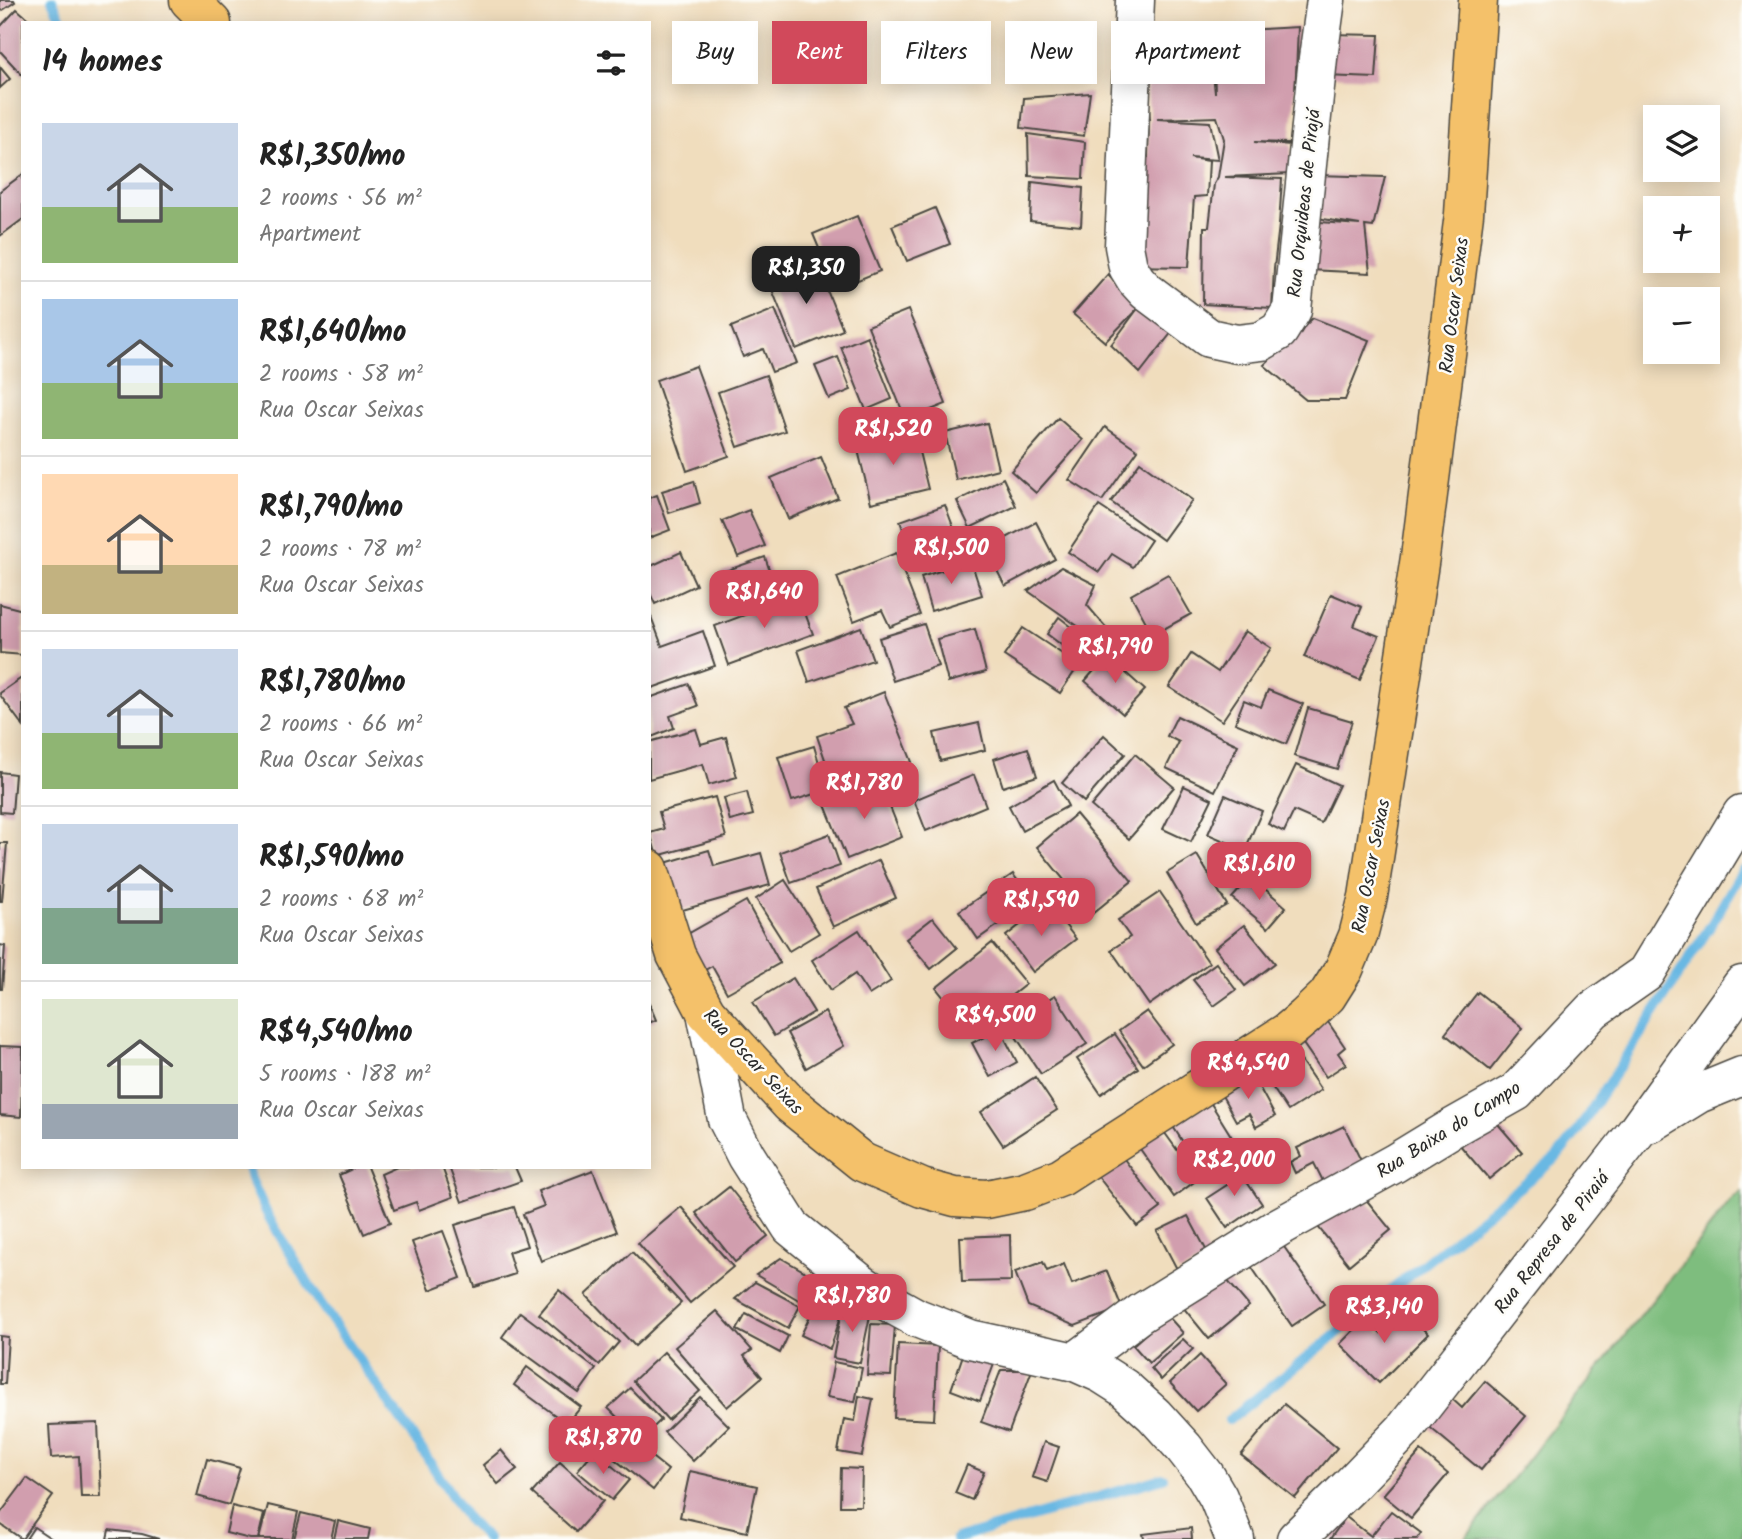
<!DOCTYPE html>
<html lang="en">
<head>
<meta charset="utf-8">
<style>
	:root { --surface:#fff; --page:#f2f2f2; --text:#222; --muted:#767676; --line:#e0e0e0; --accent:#d1495b }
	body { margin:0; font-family:Kalam,sans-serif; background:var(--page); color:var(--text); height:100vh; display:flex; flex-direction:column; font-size:26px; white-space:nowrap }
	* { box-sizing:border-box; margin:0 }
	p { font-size:23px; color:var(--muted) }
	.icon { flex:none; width:38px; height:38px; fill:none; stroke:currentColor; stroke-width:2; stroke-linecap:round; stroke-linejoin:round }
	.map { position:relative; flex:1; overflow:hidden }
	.side { position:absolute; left:21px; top:21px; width:630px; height:1148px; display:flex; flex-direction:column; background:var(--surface); border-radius:0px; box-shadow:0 4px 18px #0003 }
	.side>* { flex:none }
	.banner { position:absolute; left:672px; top:21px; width:665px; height:63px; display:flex; gap:14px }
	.fabs { position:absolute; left:1643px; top:105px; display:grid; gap:14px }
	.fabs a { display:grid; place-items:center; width:77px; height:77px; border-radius:0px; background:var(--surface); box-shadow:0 4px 18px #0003; font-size:35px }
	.price { position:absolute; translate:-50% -60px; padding:0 16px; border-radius:14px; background:var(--accent); color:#fff; font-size:23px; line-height:46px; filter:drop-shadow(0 2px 4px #0008) }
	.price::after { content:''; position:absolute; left:50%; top:42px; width:21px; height:16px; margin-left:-10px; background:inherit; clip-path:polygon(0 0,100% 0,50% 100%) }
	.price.on { background:#222; color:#fff }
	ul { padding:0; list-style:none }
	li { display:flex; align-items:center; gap:21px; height:175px; padding:0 21px }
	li+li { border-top:2px solid var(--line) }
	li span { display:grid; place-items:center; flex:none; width:196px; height:140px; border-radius:0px; color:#555 }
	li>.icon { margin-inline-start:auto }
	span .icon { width:84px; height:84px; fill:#fffc; stroke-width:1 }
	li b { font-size:30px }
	h2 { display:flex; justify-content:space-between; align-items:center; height:84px; padding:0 21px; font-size:30px }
	.chip { padding:0 24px; border-radius:0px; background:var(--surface); box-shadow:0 4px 18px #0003; font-size:24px; line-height:63px }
	.chip.on { background:var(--accent); color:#fff }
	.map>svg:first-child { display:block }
</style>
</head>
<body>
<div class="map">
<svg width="1742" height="1539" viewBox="0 0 1742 1539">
	<rect width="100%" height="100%" fill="#fdfcf7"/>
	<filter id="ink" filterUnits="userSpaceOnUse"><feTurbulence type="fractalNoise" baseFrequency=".0143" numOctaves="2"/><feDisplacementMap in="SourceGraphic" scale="14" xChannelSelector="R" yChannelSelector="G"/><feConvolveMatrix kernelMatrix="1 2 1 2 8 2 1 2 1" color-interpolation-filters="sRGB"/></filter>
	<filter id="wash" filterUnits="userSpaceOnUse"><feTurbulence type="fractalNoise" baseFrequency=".00686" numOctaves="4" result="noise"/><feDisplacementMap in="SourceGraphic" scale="28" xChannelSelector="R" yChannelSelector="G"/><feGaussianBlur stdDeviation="1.57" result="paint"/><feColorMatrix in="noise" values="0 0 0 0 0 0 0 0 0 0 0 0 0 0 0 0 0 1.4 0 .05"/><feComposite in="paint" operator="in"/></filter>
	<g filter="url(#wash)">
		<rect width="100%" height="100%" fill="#f0ddbd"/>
		<!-- forest -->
		<path fill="#7ebd7e" stroke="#547454" stroke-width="2" d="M1742,1192V1539H1465L1733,1198Z"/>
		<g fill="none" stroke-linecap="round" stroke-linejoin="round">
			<!-- stream -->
			<g stroke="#69b8e3" stroke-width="10">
				<path d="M52,0L63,23"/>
				<path d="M248,1167L251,1179L268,1216L320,1303L422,1450L467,1519L487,1539"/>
				<path d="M1229,1420L1556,1158L1577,1132L1711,925L1742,871"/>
				<path d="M956,1539L1163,1478"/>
			</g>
		</g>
		<g id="blocks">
			<!-- building -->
			<g fill="#d19eae">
				<path d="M0,0H14L15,2L0,12Z"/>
				<path d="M17,9L33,23H23V76L0,51V27Z"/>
				<path d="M1298,27L1295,96L1290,143L1254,142L1291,145V174L1225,177L1282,179L1279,225L1274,268L1272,308L1203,304L1204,227H1209L1214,184L1218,177L1224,139L1217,117L1157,119L1210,122L1218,160L1190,158L1209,161L1207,196L1194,197L1189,267L1129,266L1142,156L1148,157L1149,119H1150L1145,72L1213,74L1215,93L1213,32Z"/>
				<path d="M1327,34L1379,35L1376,78L1325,76Z"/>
				<path d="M0,67L10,79L0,88Z"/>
				<path d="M1090,93L1084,136L1021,128L1024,98Z"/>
				<path d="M1028,134L1085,142L1083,179L1029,176Z"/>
				<path d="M23,174V219L0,236V191Z"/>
				<path d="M1316,175L1385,177L1373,227L1365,226L1370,273L1309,270L1307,221L1360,225L1311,217Z"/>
				<path d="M1032,182L1083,188L1081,226L1030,221Z"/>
				<path d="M935,208L950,244L907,261L892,226Z"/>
				<path d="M857,216L880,271L836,289L813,234Z"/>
				<path d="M816,263L843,330L796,349L769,282Z"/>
				<path d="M1108,274L1139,307L1105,342L1073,314Z"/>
				<path d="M1139,307L1172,332L1140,373L1111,345Z"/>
				<path d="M775,309L797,363L772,372L763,349L743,357L731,327Z"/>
				<path d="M908,310L946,404L906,420L868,326Z"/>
				<path d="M1313,318L1369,340L1345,400H1306L1264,365Z"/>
				<path d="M867,336L892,399L866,410L841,347Z"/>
				<path d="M838,357L851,390L829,399L815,366Z"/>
				<path d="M696,366L729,456L687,471L656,380Z"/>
				<path d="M766,375L785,431L738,447L718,392Z"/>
				<path d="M1058,418L1083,440L1036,493L1011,471Z"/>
				<path d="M987,423L998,469L956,480L945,433Z"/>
				<path d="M1105,427L1138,450L1102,501L1069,480Z"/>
				<path d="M914,431L928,489L871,503L857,446Z"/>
				<path d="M821,457L838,498L788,519L771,478Z"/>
				<path d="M1140,462L1192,500L1163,540L1111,502Z"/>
				<path d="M1003,478L1016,506L970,528L957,501Z"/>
				<path d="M694,481L700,503L669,513L662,491Z"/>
				<path d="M657,495L670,530L649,538V498Z"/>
				<path d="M945,505L957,537L912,553L900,521Z"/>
				<path d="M1099,506L1151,540L1133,567L1112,554L1099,572L1068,552Z"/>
				<path d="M749,510L765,546L738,557L722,521Z"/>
				<path d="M1036,522L1055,559L1005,586L986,549Z"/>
				<path d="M681,552L696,585L655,604L649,591V567Z"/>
				<path d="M896,553L920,615L890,627L882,610L854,621L837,577Z"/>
				<path d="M765,557L776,589L730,605L719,573Z"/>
				<path d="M971,561L982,595L931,611L921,577Z"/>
				<path d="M1061,567L1096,585L1087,605L1109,631L1099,641L1028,591Z"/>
				<path d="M1168,574L1191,614L1153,635L1131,595Z"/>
				<path d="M1331,594L1362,607L1354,626L1379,636L1360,680L1304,657Z"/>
				<path d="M798,595L813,634L729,665L715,626Z"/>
				<path d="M0,604L23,610V655L0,653Z"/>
				<path d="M649,611L662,646L703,631L715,666L649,689Z"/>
				<path d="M1059,617L1096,646L1084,662L1047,634Z"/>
				<path d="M924,624L938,666L893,681L879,638Z"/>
				<path d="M861,627L873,660L809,682L798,650Z"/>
				<path d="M1023,628L1079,665L1060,693L1004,656Z"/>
				<path d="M975,629L986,672L948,682L937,639Z"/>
				<path d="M1245,631L1271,648L1222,721L1169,687L1191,654L1218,672Z"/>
				<path d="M1107,656L1145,690L1123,714L1085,681Z"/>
				<path d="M23,677V726L0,695V693Z"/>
				<path d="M689,684L698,706L670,716L674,728L649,738V698Z"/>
				<path d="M1268,690L1303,704L1286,744L1235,723L1244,700L1261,707Z"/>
				<path d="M884,692L912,762L835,789L817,736L852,724L844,708Z"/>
				<path d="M1308,708L1352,721L1337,769L1294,756Z"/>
				<path d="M1177,716L1238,745L1215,791L1166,768L1179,742L1167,736Z"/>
				<path d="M979,723L985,750L940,761L934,733Z"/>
				<path d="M696,729L701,744L726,737L737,777L709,785L703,764L649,779V742Z"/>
				<path d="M1104,735L1125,754L1084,802L1062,783Z"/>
				<path d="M814,746L827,790L792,801L778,757Z"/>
				<path d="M1028,748L1037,776L1003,787L994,759Z"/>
				<path d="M1135,754L1174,787L1129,839L1091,806Z"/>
				<path d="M1296,765L1339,785L1321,823L1294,811L1284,832L1268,824Z"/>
				<path d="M0,772L15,774L12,813L0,812Z"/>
				<path d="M974,775L986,806L926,831L914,800Z"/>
				<path d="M1054,780L1068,806L1022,831L1009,806Z"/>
				<path d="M880,782L902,837L847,859L825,805Z"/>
				<path d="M1184,786L1212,799L1191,842L1163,829Z"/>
				<path d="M747,792L753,815L730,821L724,798Z"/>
				<path d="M1225,795L1262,811L1245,850L1208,834Z"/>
				<path d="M715,797L726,837L657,856L650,833L664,829L659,812Z"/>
				<path d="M1076,814L1132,881L1092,914L1037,847Z"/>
				<path d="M829,834L840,866L791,883L780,852Z"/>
				<path d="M0,843H7L2,901H0Z"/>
				<path d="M709,850L714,866L761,853L770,885L679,911L665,863Z"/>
				<path d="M1197,855L1227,905L1196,923L1167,873Z"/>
				<path d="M879,860L896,898L833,927L816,889Z"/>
				<path d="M1013,874L1032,901L978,939L959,911Z"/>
				<path d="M1251,877L1286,907L1268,928L1232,898Z"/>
				<path d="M785,880L819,933L789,951L756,899Z"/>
				<path d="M1160,892L1209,963L1149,1005L1111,950L1130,937L1118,920Z"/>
				<path d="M746,901L780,963L727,993L712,966L698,974L679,939Z"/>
				<path d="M1048,903L1076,939L1033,972L1006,936Z"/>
				<path d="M933,918L957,948L931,969L906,939Z"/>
				<path d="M1244,925L1275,963L1245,986L1215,948Z"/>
				<path d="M859,930L891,981L869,995L855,974L831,990L812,960Z"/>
				<path d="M992,943L1026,984L969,1029L936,988Z"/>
				<path d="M0,945L5,946L2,989H0Z"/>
				<path d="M1216,963L1236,990L1214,1006L1193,980Z"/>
				<path d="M793,978L814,1012L774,1036L753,1002Z"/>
				<path d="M1478,992L1523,1028L1490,1070L1445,1034Z"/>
				<path d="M1055,995L1087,1044L1041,1074L1008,1025Z"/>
				<path d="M649,1003L656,1020L649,1023Z"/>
				<path d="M1147,1011L1172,1044L1143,1065L1119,1031Z"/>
				<path d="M825,1012L844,1046L806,1068L787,1033Z"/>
				<path d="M1326,1019L1345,1047L1338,1053L1346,1064L1326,1077L1299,1038Z"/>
				<path d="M1000,1029L1017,1062L990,1077L972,1043Z"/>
				<path d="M1115,1034L1138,1068L1101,1094L1077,1059Z"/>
				<path d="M0,1046L23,1047L21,1117L0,1115Z"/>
				<path d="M1291,1046L1321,1090L1288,1111L1259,1067Z"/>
				<path d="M1252,1074L1275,1116L1256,1127L1249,1114L1236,1121L1220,1092Z"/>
				<path d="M1035,1077L1057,1110L1003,1145L981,1112Z"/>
				<path d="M1210,1102L1238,1147L1201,1170L1172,1125Z"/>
				<path d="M1491,1116L1522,1152L1489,1179L1459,1144Z"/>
				<path d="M1344,1126L1367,1173L1328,1191L1314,1163L1295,1173L1290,1162L1301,1156L1297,1148Z"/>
				<path d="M1162,1129L1198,1179L1174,1197L1138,1146Z"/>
				<path d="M1121,1155L1161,1208L1137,1226L1096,1174Z"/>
				<path d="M1233,1162L1262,1204L1227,1228L1207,1198L1230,1183L1222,1170Z"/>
				<path d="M356,1167H367L390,1223L364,1234L339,1175Z"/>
				<path d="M397,1167H442L453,1197L419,1210L416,1202L394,1210L381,1174Z"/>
				<path d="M449,1167H515L521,1181L462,1202Z"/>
				<path d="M593,1170L617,1232L541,1261L523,1214L544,1206L538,1191Z"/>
				<path d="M729,1187L768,1236L735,1262L696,1213Z"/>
				<path d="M1360,1192L1391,1230L1349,1265L1318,1227Z"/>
				<path d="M514,1207L527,1246L508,1252L515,1274L475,1287L455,1225Z"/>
				<path d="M681,1207L733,1267L690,1303L638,1243Z"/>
				<path d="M1188,1216L1210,1257L1179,1273L1157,1231Z"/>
				<path d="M443,1231L461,1278L430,1290L412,1242Z"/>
				<path d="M1275,1234L1324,1304L1292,1326L1244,1256Z"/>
				<path d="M1010,1235L1011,1281L962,1282L960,1237Z"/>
				<path d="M632,1252L681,1303L635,1346L586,1295Z"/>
				<path d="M781,1258L823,1282L809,1306L756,1275Z"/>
				<path d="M1043,1262L1047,1271L1064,1264L1072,1284L1107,1271L1122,1308L1075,1326L1028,1306L1015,1272Z"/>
				<path d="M1221,1273L1249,1306L1209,1339L1182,1306Z"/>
				<path d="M755,1282L800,1306L788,1328L735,1299Z"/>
				<path d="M559,1290L619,1342L599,1365L539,1314Z"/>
				<path d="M843,1305L871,1311L860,1363L833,1358Z"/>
				<path d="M814,1308L841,1316L830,1349L801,1335Z"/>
				<path d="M1404,1310L1428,1334L1379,1383L1340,1344L1366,1318L1381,1333Z"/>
				<path d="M717,1311L752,1350L744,1356L762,1377L727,1407L675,1347Z"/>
				<path d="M520,1312L596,1369L579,1393L502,1337Z"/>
				<path d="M746,1314L788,1336L780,1353L737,1330Z"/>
				<path d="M1167,1315L1183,1333L1149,1363L1133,1345Z"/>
				<path d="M871,1324L895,1325L891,1376L867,1375Z"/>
				<path d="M0,1336L8,1337L5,1384H0Z"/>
				<path d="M1183,1339L1193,1349L1161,1380L1151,1368Z"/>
				<path d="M898,1344L938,1346L934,1420L894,1418Z"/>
				<path d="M965,1349L996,1359L980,1401L951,1390Z"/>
				<path d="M664,1352L700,1391L668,1420L633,1381Z"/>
				<path d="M1200,1355L1226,1384L1196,1411L1170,1383Z"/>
				<path d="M834,1362L862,1368L855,1402L827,1397Z"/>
				<path d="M527,1367L581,1407L567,1424L514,1385Z"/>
				<path d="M1001,1370H1032L1009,1432L981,1422Z"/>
				<path d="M1485,1381L1526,1416L1481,1470L1427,1425L1451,1398L1462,1408Z"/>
				<path d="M630,1388L661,1420L640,1440L608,1408Z"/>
				<path d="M859,1396L873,1399L862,1456L838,1452L844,1419L855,1421Z"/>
				<path d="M700,1397L729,1426L693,1461L664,1432Z"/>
				<path d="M1284,1404L1337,1448L1295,1498L1241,1455Z"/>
				<path d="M608,1422L668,1470L653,1490L592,1441Z"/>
				<path d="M98,1423L101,1497H81L79,1456L51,1458L49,1425Z"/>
				<path d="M1044,1442L1059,1447L1047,1482L1032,1477Z"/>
				<path d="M501,1450L517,1469L498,1484L483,1465Z"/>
				<path d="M594,1451L629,1480L612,1500L577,1471Z"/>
				<path d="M1421,1451L1448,1474L1411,1518L1383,1495Z"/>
				<path d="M207,1459L240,1468L229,1505L197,1496Z"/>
				<path d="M560,1462L603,1501L576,1532L532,1493Z"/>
				<path d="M967,1465L984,1472L972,1500L955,1493Z"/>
				<path d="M841,1468L862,1469L861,1506H840Z"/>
				<path d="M690,1471L757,1486L747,1532L680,1517Z"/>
				<path d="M27,1478L53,1496L22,1539L0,1524V1514Z"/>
				<path d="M268,1505L298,1512L292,1539H259Z"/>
				<path d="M232,1506L264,1514L258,1539H250L226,1533Z"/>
				<path d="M1391,1511L1421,1533L1417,1539H1330L1346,1517L1371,1536Z"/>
				<path d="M301,1513L335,1521L331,1539H294Z"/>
				<path d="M338,1521L370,1529L368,1539H334Z"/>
				<path d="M34,1527L52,1539H26Z"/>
				<path d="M1191,1528L1192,1539H1144L1143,1534Z"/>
				<path d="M109,1530L142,1534L159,1539H107Z"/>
			</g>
		</g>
	</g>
	<g filter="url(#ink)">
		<use href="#blocks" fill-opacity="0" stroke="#494641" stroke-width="2"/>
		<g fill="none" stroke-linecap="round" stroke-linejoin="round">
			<!-- minor casing -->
			<g stroke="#494641" stroke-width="41">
				<g id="minor">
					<path d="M1135,0L1124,246L1128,267L1136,280L1146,291L1209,338L1237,344L1262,341L1279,331L1292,310L1318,58L1326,0"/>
					<path d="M706,1012L727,1119L746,1156L791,1227L860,1283L888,1302L917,1318L970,1339L1075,1362L1102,1374L1124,1388L1154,1415L1184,1448L1205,1475L1218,1497L1235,1539"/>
					<path d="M1651,1123L1698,1094L1742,1076"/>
					<path d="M1075,1362L1141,1313L1279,1227L1395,1163L1454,1127L1516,1092L1593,1010L1646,973L1742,814"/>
					<path d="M1296,1539L1349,1487L1404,1430L1637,1131L1742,985"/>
				</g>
			</g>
			<!-- major casing -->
			<g stroke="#494641" stroke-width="41">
				<g id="major">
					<path d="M189,0L212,23"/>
					<path d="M649,869L676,955L706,1012L790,1104L862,1162L922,1188L955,1197L987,1199L1025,1191L1061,1177L1287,1032L1305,1017L1327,996L1344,969L1358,936L1368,897L1420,557L1464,214L1478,0"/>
				</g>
			</g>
			<!-- minor -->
			<use href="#minor" stroke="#fff" stroke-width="38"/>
			<!-- major -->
			<use href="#major" stroke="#f4c16a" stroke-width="38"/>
		</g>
	</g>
	<g text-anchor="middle" stroke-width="5" stroke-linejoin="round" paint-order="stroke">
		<!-- street labels -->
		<g font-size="19" fill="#2b2b2b" stroke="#fdfcf7">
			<text transform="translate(1303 203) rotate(-84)" y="7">Rua Orquideas de Pirajá</text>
			<text transform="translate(1453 305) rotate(-83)" y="7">Rua Oscar Seixas</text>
			<text transform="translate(1370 866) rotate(-79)" y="7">Rua Oscar Seixas</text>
			<text transform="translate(754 1061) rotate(47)" y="7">Rua Oscar Seixas</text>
			<text transform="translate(1448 1129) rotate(-32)" y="7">Rua Baixa do Campo</text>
			<text transform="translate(1551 1242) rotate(-52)" y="7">Rua Represa de Piraiá</text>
		</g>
	</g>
</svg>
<div class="fabs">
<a><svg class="icon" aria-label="layers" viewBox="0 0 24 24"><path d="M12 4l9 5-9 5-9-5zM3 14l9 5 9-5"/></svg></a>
<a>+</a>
<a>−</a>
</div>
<b class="price on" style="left:806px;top:306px">R$1,350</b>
<b class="price" style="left:893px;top:467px">R$1,520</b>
<b class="price" style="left:951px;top:586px">R$1,500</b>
<b class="price" style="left:764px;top:630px">R$1,640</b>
<b class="price" style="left:1115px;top:685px">R$1,790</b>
<b class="price" style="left:864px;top:821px">R$1,780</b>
<b class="price" style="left:1259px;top:902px">R$1,610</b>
<b class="price" style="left:1041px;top:938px">R$1,590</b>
<b class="price" style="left:995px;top:1053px">R$4,500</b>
<b class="price" style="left:1248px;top:1101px">R$4,540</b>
<b class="price" style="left:1234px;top:1198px">R$2,000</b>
<b class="price" style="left:852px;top:1334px">R$1,780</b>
<b class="price" style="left:1384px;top:1345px">R$3,140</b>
<b class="price" style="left:603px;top:1476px">R$1,870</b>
<div class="banner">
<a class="chip">Buy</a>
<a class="chip on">Rent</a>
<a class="chip">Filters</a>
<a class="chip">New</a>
<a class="chip">Apartment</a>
</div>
<section class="side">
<h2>14 homes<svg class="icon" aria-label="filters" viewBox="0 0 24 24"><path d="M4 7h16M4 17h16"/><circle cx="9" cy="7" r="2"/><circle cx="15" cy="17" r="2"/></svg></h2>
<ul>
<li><span style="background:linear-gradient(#c9d6e8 60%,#8fb573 0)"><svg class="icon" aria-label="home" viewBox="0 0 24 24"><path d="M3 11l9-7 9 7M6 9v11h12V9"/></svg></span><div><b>R$1,350/mo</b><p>2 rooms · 56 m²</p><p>Apartment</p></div></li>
<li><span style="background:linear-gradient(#a9c7e8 60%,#8fb573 0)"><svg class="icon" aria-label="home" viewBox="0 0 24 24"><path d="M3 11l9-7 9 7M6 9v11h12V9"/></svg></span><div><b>R$1,640/mo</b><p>2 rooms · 58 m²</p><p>Rua Oscar Seixas</p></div></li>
<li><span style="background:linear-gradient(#ffd9b3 65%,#c2b280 0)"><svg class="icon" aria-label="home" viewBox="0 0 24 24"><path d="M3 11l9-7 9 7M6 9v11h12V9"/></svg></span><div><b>R$1,790/mo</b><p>2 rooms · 78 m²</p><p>Rua Oscar Seixas</p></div></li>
<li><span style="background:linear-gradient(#c9d6e8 60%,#8fb573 0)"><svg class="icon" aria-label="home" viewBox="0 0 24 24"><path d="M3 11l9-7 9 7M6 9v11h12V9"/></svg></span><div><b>R$1,780/mo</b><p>2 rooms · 66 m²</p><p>Rua Oscar Seixas</p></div></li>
<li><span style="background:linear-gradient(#c9d6e8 60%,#7fa58c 0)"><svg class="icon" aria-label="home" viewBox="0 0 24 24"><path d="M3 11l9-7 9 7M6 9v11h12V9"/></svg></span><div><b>R$1,590/mo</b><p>2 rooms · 68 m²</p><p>Rua Oscar Seixas</p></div></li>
<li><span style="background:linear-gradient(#dfe7d0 75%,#9aa5b1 0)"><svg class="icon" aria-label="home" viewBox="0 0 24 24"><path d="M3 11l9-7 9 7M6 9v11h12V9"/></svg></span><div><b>R$4,540/mo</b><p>5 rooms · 188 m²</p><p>Rua Oscar Seixas</p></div></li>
</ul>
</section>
</div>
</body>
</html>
